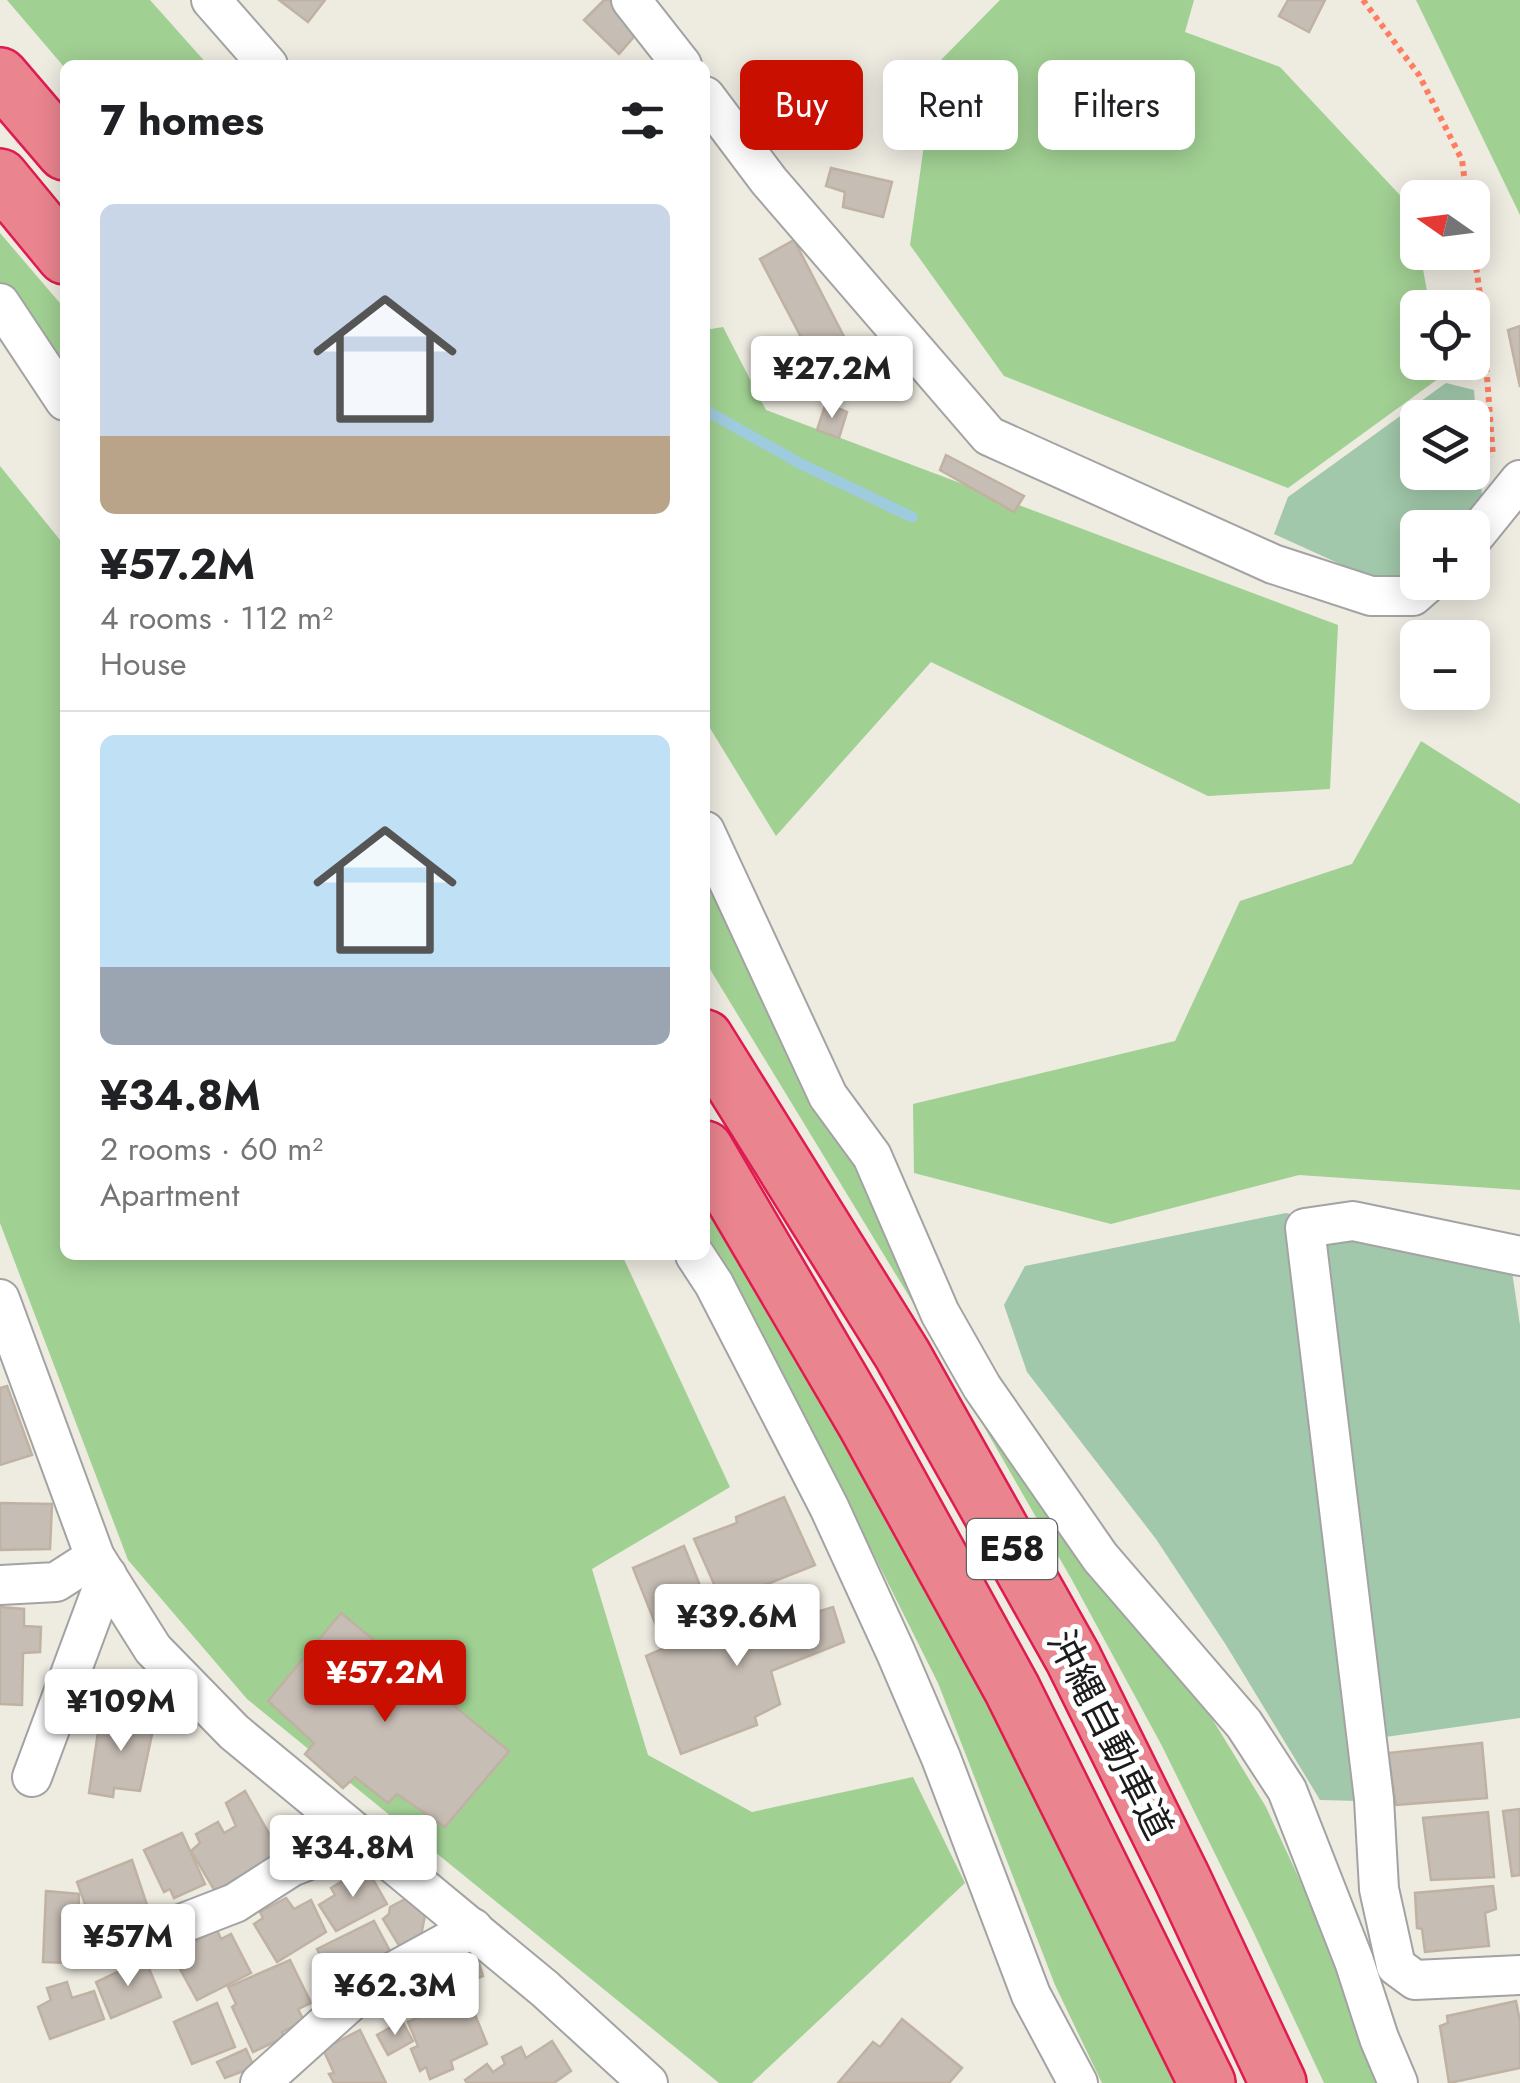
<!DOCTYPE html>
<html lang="en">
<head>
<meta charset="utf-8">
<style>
	:root { --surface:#fff; --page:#f2f2f2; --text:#202124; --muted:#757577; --line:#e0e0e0; --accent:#c80f00 }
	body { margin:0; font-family:Jost,"Noto Sans JP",sans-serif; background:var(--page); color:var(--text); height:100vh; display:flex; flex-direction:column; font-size:38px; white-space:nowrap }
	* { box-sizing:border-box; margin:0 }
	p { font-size:32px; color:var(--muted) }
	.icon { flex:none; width:55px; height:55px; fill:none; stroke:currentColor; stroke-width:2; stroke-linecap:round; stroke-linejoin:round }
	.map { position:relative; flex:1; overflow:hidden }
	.panel { position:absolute; left:60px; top:60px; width:650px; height:1200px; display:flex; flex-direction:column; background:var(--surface); border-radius:15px; box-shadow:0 5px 25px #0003 }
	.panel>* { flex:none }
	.banner { position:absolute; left:740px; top:60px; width:630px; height:90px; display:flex; gap:20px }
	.needle { width:65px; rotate:284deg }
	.buttons { position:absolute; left:1400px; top:180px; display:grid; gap:20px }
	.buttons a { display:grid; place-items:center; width:90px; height:90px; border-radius:15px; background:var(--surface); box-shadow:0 5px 25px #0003; font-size:50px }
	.price { position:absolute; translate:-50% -85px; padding:0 22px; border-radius:10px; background:#fff; color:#222; font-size:32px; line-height:65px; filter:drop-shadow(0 2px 5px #0008) }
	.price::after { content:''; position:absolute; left:50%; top:60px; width:30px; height:22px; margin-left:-15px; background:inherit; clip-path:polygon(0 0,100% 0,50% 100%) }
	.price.selected { background:var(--accent); color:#fff }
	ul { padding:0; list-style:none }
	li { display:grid; align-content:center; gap:20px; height:530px; padding:0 40px }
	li+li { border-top:2px solid var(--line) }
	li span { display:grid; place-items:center; height:310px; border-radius:15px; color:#555 }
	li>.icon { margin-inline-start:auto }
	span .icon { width:180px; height:180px; fill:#fffc; stroke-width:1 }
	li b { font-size:42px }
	h2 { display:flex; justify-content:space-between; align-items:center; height:120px; padding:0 40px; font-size:42px }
	.pill { padding:0 35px; border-radius:15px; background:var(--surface); box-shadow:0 5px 25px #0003; font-size:35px; line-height:90px }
	.pill.selected { background:var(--accent); color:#fff }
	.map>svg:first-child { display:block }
</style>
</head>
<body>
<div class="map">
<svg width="1520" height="2083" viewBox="0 0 1520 2083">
	<rect width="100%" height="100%" fill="#eeebe1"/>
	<!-- forest -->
	<g fill="#a1d093">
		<path d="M7,0H150L208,65H65V68Z"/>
		<path d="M1000,0H1194L1185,32L1280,67L1413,209L1418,252L1420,253L1430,307L1418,308V362L1440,363L1442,376L1288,488L1004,376L910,245L935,66Z"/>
		<path d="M1416,0H1520V215Z"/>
		<path d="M0,233L65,309V374L0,284Z"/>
		<path d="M723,327L766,410L1338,625L1330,789L1208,796L931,662L776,836L705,720V330Z"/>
		<path d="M0,466L65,546V1255H622L730,1487L592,1569L648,1755L752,1812L913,1777L965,1883L752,2083H719L247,1699L128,1560L0,1223Z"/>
		<path d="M1421,741L1520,804V1190L1299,1175L1111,1224L914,1173L913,1104L1175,1041L1240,901L1352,864Z"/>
		<path d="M705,862L867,1193L992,1424L1197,1694L1266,1807L1328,1941L1385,2083H1324L1253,1931L1162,1746L1072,1580L912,1301L705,961Z"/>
		<path d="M705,1203L828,1398L968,1656L1175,2083H1102L1055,1985L938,1683L859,1525L745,1309L705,1246Z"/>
	</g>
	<!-- cemetery -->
	<g fill="#a1c8aa" fill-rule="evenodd">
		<path d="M1446,383L1474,390L1483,509L1464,527L1418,528L1417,573L1412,578L1373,579L1274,534L1288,497ZM1418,418H1472V472H1418Z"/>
		<path d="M1286,1213L1511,1265L1520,1325V1718L1357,1741L1359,1801L1320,1800L1226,1645L1156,1539L1027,1372L1004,1305L1025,1266Z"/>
	</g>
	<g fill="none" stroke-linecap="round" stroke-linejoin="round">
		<!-- stream -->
		<path stroke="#9fcbde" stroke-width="11" d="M705,410L801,464L912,517"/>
	</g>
	<!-- building -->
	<g fill="#c6bdb4" stroke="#c0b2a3" stroke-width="2.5">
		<path d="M279,0H325L308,22Z"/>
		<path d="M604,0H609L639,31L619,54L584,20Z"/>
		<path d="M1288,0H1325L1309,32L1279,16Z"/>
		<path d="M831,168L892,182L883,217L843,207L845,192L826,186Z"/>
		<path d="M794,240L869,385L834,400L760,259Z"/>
		<path d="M1520,326V387L1508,330Z"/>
		<path d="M826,403L847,412L839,438L817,430Z"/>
		<path d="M946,455L1024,496L1014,512L940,470Z"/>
		<path d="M7,1386L32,1455L0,1465V1388Z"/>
		<path d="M784,1497L815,1565L722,1602L694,1539L737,1523L736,1517Z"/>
		<path d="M0,1503L52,1504L50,1549L0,1550Z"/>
		<path d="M684,1546L714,1620L661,1638L633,1568Z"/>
		<path d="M808,1591L817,1612L833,1607L844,1642L771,1671L780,1704L755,1717L757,1725L681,1754L646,1656L717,1625L720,1630Z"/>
		<path d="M0,1607L24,1609V1626L41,1627L40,1652L23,1653L22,1705L0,1704Z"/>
		<path d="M341,1613L509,1751L445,1827L397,1794L388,1803L355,1777L343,1788L305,1754L314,1743L268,1701Z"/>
		<path d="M101,1712L155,1720L140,1791L114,1788L113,1797L89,1793Z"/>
		<path d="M1482,1743L1487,1798L1396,1805L1388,1753Z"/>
		<path d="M245,1791L281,1855L215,1891L191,1851L200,1843L196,1834L218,1822L224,1833L236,1826L226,1803Z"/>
		<path d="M1520,1809V1875L1512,1876L1503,1811Z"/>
		<path d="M1488,1812L1494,1877L1431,1880L1423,1818Z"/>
		<path d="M182,1833L205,1884L174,1898L170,1889L164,1892L144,1850Z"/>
		<path d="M132,1860L151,1917L96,1935L77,1882Z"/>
		<path d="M366,1867L387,1904L336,1931L319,1905L335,1895L331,1888Z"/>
		<path d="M1493,1886L1496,1909L1485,1913L1489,1946L1425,1952L1422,1929L1417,1928L1415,1893Z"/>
		<path d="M46,1891L79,1894L78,1926L83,1928L81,1946L70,1945L69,1963L43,1962Z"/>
		<path d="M411,1896L426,1910L421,1936L400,1947L383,1919L389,1914L390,1907Z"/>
		<path d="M286,1898L294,1909L311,1900L326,1932L277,1962L254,1924L263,1918L260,1912Z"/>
		<path d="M374,1921L391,1953L334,1982L317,1949Z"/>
		<path d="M217,1930L221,1939L231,1934L251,1973L197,2000L180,1969L192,1963L184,1948Z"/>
		<path d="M477,1956L483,1976L445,1992L437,1973Z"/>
		<path d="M145,1959L161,1997L111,2018L96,1982Z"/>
		<path d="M290,1960L311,2003L298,2009L304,2021L282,2032L285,2037L253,2052L232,2007L236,2004L228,1987Z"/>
		<path d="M67,1982L72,1998L94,1991L104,2019L50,2039L38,2007L51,2000L47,1988Z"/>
		<path d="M467,1995L487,2044L451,2061L453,2069L430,2079L426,2067L420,2071L411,2049L418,2046L408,2022Z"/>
		<path d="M1516,2001L1520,2021V2068L1449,2083L1440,2026L1448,2023L1447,2016Z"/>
		<path d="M217,2003L235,2047L192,2064L174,2022Z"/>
		<path d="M902,2019L962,2068L949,2083H838L873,2042L880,2047Z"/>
		<path d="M402,2021L413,2041L388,2055L377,2035Z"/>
		<path d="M360,2030L386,2083H334L329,2074L334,2073L323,2049Z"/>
		<path d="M552,2041L571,2071L554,2083H467L465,2080L487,2064L493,2072L505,2064L502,2057L521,2047L526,2058Z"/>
		<path d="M246,2049L254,2067L225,2078L217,2062Z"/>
	</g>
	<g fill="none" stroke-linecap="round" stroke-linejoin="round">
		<!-- minor casing -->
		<g stroke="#a3a3a3" stroke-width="42">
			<g id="minor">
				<path d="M211,0L268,65"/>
				<path d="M631,0L682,65"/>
				<path d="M705,96L769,181L989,436L1273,564L1371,596H1413L1429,582"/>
				<path d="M0,303L65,401"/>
				<path d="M1472,539L1520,480"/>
				<path d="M705,831L828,1096L872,1156L940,1313L982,1387L1100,1557L1244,1724L1287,1790L1354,1961L1379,2038L1398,2083"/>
				<path d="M695,1255L714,1284L829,1507L896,1653L941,1758L1031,1995L1078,2083"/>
				<path d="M1520,1256L1353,1221L1305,1228L1374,1799L1379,1889L1396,1966L1415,1980L1520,1975"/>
				<path d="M0,1299L95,1557L153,1649L234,1732L545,1989L648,2083"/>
				<path d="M0,1585L56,1582L95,1557"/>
				<path d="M32,1777L107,1575"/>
				<path d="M129,1944L235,1903L291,1867L363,1839"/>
				<path d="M260,2083L369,1985L473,1928"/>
			</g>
		</g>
		<!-- motorway casing -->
		<g stroke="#df1b4f" stroke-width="60">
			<g id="motorway">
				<path d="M0,76L65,152"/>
				<path d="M0,177L65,256"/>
				<path d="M705,1038L902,1354L1073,1658L1182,1878L1278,2083"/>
				<path d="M705,1149L865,1422L1012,1689L1207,2083"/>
			</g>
		</g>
		<!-- path -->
		<g stroke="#ff7d61" stroke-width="6" stroke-dasharray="5 5" stroke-linecap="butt">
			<path d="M1363,0L1419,75L1462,160L1467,198"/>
			<path d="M1472,238L1482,309L1493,457"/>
		</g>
		<!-- minor -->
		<use href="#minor" stroke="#fff" stroke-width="38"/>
		<!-- motorway -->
		<use href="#motorway" stroke="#ea848f" stroke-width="55"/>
	</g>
	<g text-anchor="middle" stroke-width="10" stroke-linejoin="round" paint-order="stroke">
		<!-- shield labels -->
		<rect fill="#fff" stroke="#606060" stroke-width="2.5" x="967" y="1519" width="90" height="60" rx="8"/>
		<g font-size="35" font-weight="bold" fill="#1c1c1c">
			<text x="1012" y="1561">E58</text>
		</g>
		<!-- street labels -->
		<g font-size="38" fill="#1c1c1c" stroke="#fff">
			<text transform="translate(1110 1735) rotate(63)" y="13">沖縄自動車道</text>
		</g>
	</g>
</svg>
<div class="buttons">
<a><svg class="needle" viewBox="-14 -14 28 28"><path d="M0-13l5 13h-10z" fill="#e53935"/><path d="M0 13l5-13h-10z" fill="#757577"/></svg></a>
<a><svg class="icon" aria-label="locate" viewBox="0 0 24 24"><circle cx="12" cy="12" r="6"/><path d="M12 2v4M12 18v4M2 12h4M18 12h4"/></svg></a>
<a><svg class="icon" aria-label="layers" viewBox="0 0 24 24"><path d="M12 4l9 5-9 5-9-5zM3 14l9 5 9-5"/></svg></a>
<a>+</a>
<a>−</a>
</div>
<b class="price" style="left:832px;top:421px">¥27.2M</b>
<b class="price" style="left:737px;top:1669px">¥39.6M</b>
<b class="price selected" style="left:385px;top:1725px">¥57.2M</b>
<b class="price" style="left:121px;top:1754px">¥109M</b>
<b class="price" style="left:353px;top:1900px">¥34.8M</b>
<b class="price" style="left:128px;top:1989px">¥57M</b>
<b class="price" style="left:395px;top:2038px">¥62.3M</b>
<div class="banner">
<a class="pill selected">Buy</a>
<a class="pill">Rent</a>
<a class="pill">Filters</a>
</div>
<section class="panel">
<h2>7 homes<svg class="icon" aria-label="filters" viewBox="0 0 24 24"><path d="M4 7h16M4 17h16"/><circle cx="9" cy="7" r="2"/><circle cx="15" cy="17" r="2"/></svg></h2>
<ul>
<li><span style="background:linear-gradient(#c9d6e8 75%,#b9a48a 0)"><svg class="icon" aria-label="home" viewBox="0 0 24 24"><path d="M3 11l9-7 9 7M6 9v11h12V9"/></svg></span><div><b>¥57.2M</b><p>4 rooms · 112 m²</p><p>House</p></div></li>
<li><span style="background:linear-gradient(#bfe0f5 75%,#9aa5b1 0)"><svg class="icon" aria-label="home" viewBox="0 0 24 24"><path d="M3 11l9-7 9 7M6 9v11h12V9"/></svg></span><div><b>¥34.8M</b><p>2 rooms · 60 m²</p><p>Apartment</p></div></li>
</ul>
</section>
</div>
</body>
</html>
